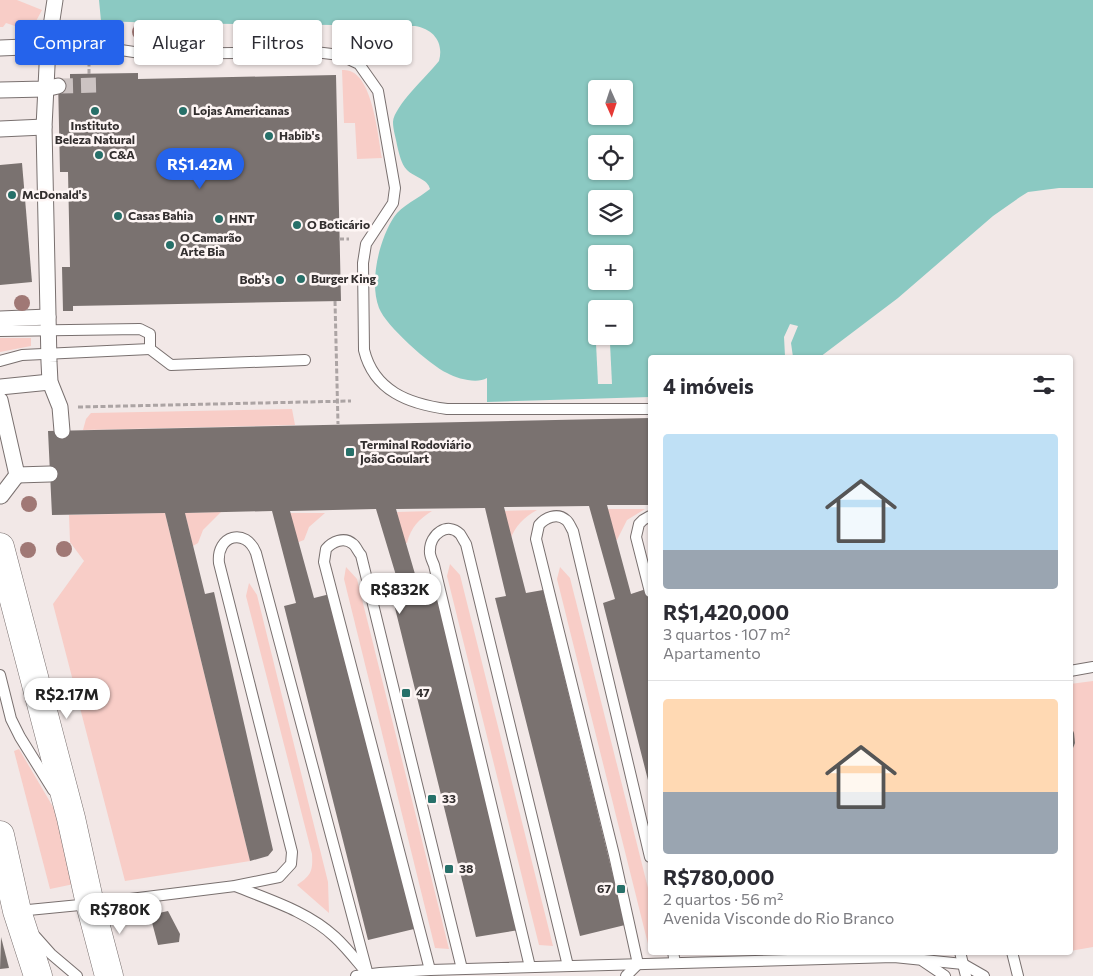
<!DOCTYPE html>
<html lang="pt">
<head>
<meta charset="utf-8">
<style>
	:root { --surface:#fff; --page:#f7f7f7; --text:#2b2b33; --muted:#7c7c81; --line:#e1e1e2; --accent:#2563eb }
	body { margin:0; font-family:Commissioner,sans-serif; background:var(--page); color:var(--text); height:100vh; display:flex; flex-direction:column; font-size:19px; white-space:nowrap }
	* { box-sizing:border-box; margin:0 }
	p { font-size:16px; color:var(--muted) }
	.icon { flex:none; width:28px; height:28px; fill:none; stroke:currentColor; stroke-width:2; stroke-linecap:round; stroke-linejoin:round }
	.map { position:relative; flex:1; overflow:hidden }
	.drawer { position:absolute; left:648px; top:355px; width:425px; height:600px; display:flex; flex-direction:column; background:var(--surface); border-radius:5px; box-shadow:0 1px 4px #0004 }
	.drawer>* { flex:none }
	.guide { position:absolute; left:15px; top:20px; width:475px; height:45px; display:flex; gap:10px }
	.needle { width:32px; rotate:177deg }
	.tools { position:absolute; left:588px; top:80px; display:grid; gap:10px }
	.tools a { display:grid; place-items:center; width:45px; height:45px; border-radius:5px; background:var(--surface); box-shadow:0 1px 4px #0004; font-size:25px }
	.price { position:absolute; translate:-50% -42px; padding:0 11px; border-radius:18px; background:#fff; color:#222; font-size:16px; line-height:32px; filter:drop-shadow(0 1px 2px #0008) }
	.price::after { content:''; position:absolute; left:50%; top:30px; width:15px; height:11px; margin-left:-8px; background:inherit; clip-path:polygon(0 0,100% 0,50% 100%) }
	.price.on { background:var(--accent); color:#fff }
	ul { padding:0; list-style:none }
	li { display:grid; align-content:center; gap:10px; height:265px; padding:0 15px }
	li+li { border-top:1px solid var(--line) }
	li span { display:grid; place-items:center; height:155px; border-radius:5px; color:#555 }
	li>.icon { margin-inline-start:auto }
	span .icon { width:90px; height:90px; fill:#fffc; stroke-width:1 }
	li b { font-size:21px }
	h2 { display:flex; justify-content:space-between; align-items:center; height:60px; padding:0 15px; font-size:21px }
	.pill { padding:0 18px; border-radius:5px; background:var(--surface); box-shadow:0 1px 4px #0004; font-size:18px; line-height:45px }
	.pill.on { background:var(--accent); color:#fff }
	.map>svg:first-child { display:block }
</style>
</head>
<body>
<div class="map">
<svg width="1093" height="976" viewBox="0 0 1093 976">
	<rect width="100%" height="100%" fill="#f2e8e7"/>
	<!-- green -->
	<g fill="#f8cdc7">
		<path d="M0,0H17L42,10L35,23L15,26L6,23L3,27H0Z"/>
		<path d="M342,70C345,70 347,70 350,71C373,79 378,136 382,158L357,159L355,123H344Z"/>
		<path d="M0,338H31V346L0,352Z"/>
		<path d="M292,409L295,425L83,430L86,419L91,413Z"/>
		<path d="M606,509H645L627,520L617,540H613Z"/>
		<path d="M537,510C524,517 515,526 510,540L500,511Z"/>
		<path d="M432,511C419,519 411,527 407,543H403L397,512Z"/>
		<path d="M221,512L203,530L198,543L193,546L185,513Z"/>
		<path d="M165,513L250,861L125,881L53,604L84,561L70,542L69,515Z"/>
		<path d="M289,513H325L309,527L304,540L296,543Z"/>
		<path d="M450,564L460,575L553,946L539,945L447,576Z"/>
		<path d="M346,567L357,579L449,949L435,948L344,579Z"/>
		<path d="M560,567L570,578L650,896V948H649L557,579Z"/>
		<path d="M249,583L257,595L328,882L329,913L297,885C311,875 313,872 312,854L246,596Z"/>
		<path d="M1093,681V947L1070,951V756L1075,743L1070,726V684Z"/>
		<path d="M19,749L56,812L74,884L50,889L14,751Z"/>
	</g>
	<!-- water -->
	<path fill="#8bc9c2" fill-rule="evenodd" d="M99,0H1093V188H1059L1028,192L1020,197L993,216L898,298L820,357L650,358V397L487,402V378C477,384 458,379 447,373C430,365 386,326 379,308C369,282 379,240 394,217C401,206 419,198 430,189C428,179 414,177 407,170C401,164 399,153 397,145C396,138 393,130 393,122C394,106 428,75 439,61C444,43 434,29 415,26L159,23L101,21ZM596,89H624V116H596ZM596,144H624V171H596ZM596,199H624V226H596ZM596,254H624V281H596ZM596,309H624V336H596Z"/>
	<!-- pier -->
	<g fill="#f2e8e7">
		<path d="M790,324L798,326L791,343L793,357H783L785,356L784,337Z"/>
		<path d="M596,343H610L612,384H598Z"/>
	</g>
	<!-- building -->
	<g fill="#7a7270">
		<path d="M138,73V79L336,75L341,301L73,306V311H63L62,267H70L68,172H60L58,79H70V74Z"/>
		<path d="M22,163L32,282L0,285V165Z"/>
		<path d="M650,418V505H607L631,594L646,589L650,605V788L603,603L615,599L589,506L504,507L526,593L543,590L625,925L580,936L495,598L506,596L485,508L396,509L422,598L436,594L519,930L476,937L394,604L404,602L376,509L290,511L314,598L330,594L414,929L368,940L284,606L296,603L272,511L185,513L205,594L214,592L273,850L268,856L250,861L165,513L52,515L48,431Z"/>
		<path d="M1070,724L1074,733L1075,743L1070,756Z"/>
		<path d="M168,911L180,934L179,942L158,945L150,915Z"/>
		<path d="M1,937L9,968L0,969Z"/>
	</g>
	<g fill="none" stroke-linecap="round" stroke-linejoin="round">
		<!-- pedestrian-tunnel -->
		<path stroke="#ccc3c2" stroke-width="15" stroke-dasharray="15 8" stroke-linecap="butt" d="M58,86L99,85"/>
		<!-- service casing -->
		<g stroke="#79706f" stroke-width="12">
			<g id="service">
				<path d="M101,47L147,54L315,52L340,55L359,64L378,91L395,188L393,203L366,244L363,263L364,350C374,391 409,404 447,409H650"/>
				<path d="M0,331L140,329L150,334V349L171,365L305,360"/>
				<path d="M0,361L22,355L150,349"/>
				<path d="M650,516L643,520L639,524L636,537L650,592"/>
				<path d="M1070,671L1093,667"/>
				<path d="M0,675L11,719L20,737L53,790"/>
				<path d="M235,886C269,900 307,911 335,937C346,947 356,960 366,972"/>
				<path d="M18,911L90,904L235,886L279,877L291,864L292,852L219,563C216,535 246,527 256,553L368,975"/>
				<path d="M35,936L51,954L77,976"/>
				<path d="M673,952L675,963"/>
				<path d="M960,952L966,976"/>
				<path d="M1012,952L1018,976"/>
				<path d="M923,961L945,976"/>
				<path d="M638,964L614,855L536,539L539,525C545,518 557,512 566,520C569,522 571,528 573,531L650,857"/>
				<path d="M530,967L434,565C432,560 429,555 430,550C430,535 447,521 460,534C462,537 464,541 466,544L568,966"/>
				<path d="M430,970L324,562L326,549C332,542 344,536 353,544C356,546 358,552 361,555L462,969"/>
				<path d="M356,976L380,973L430,970L894,957L963,964L984,976"/>
				<path d="M626,976L638,964"/>
			</g>
		</g>
		<!-- pedestrian casing -->
		<g stroke="#79706f" stroke-width="17">
			<g id="pedestrian">
				<path d="M55,0L48,46L44,127L49,362L50,382L60,407L62,431"/>
				<path d="M0,48L48,46L101,47"/>
				<path d="M0,90L45,89L58,86"/>
				<path d="M0,129L44,127"/>
				<path d="M0,319L48,317"/>
				<path d="M0,387L50,382"/>
				<path d="M0,400L17,475"/>
				<path d="M17,475L50,474"/>
				<path d="M1,496L17,475"/>
			</g>
		</g>
		<!-- secondary casing -->
		<g stroke="#79706f" stroke-width="29">
			<g id="secondary">
				<path d="M0,547L71,818L90,904L109,976"/>
				<path d="M0,835L17,911L38,976"/>
			</g>
		</g>
		<!-- path -->
		<g stroke="#aca4a4" stroke-width="3" stroke-dasharray="5 2.5" stroke-linecap="butt">
			<path d="M89,74V64"/>
			<path d="M339,239H349"/>
			<path d="M335,301L338,424"/>
			<path d="M78,407L351,401"/>
		</g>
		<!-- service -->
		<use href="#service" stroke="#fff" stroke-width="10"/>
		<!-- pedestrian -->
		<use href="#pedestrian" stroke="#fff" stroke-width="15"/>
		<!-- secondary -->
		<use href="#secondary" stroke="#fff" stroke-width="28"/>
	</g>
	<!-- trees -->
	<g fill="#a07875">
		<circle cx="140" cy="32" r="8"/>
		<circle cx="22" cy="303" r="8"/>
		<circle cx="29" cy="504" r="8"/>
		<circle cx="64" cy="549" r="8"/>
		<circle cx="28" cy="550" r="8"/>
	</g>
	<!-- markers -->
	<g fill="#277069" stroke="#fef6f5" stroke-width="2">
		<circle cx="95" cy="111" r="5"/>
		<circle cx="183" cy="111" r="5"/>
		<circle cx="269" cy="136" r="5"/>
		<circle cx="99" cy="155" r="5"/>
		<circle cx="12" cy="195" r="5"/>
		<circle cx="118" cy="216" r="5"/>
		<circle cx="219" cy="219" r="5"/>
		<circle cx="297" cy="225" r="5"/>
		<circle cx="170" cy="245" r="5"/>
		<circle cx="301" cy="279" r="5"/>
		<circle cx="280" cy="280" r="5"/>
		<rect x="345" y="447" width="10" height="10" rx="2.5"/>
		<rect x="401" y="688" width="10" height="10" rx="2.5"/>
		<rect x="427" y="794" width="10" height="10" rx="2.5"/>
		<rect x="444" y="864" width="10" height="10" rx="2.5"/>
		<rect x="616" y="884" width="10" height="10" rx="2.5"/>
	</g>
	<g text-anchor="middle" stroke-width="5" stroke-linejoin="round" paint-order="stroke">
		<!-- poi labels -->
		<g font-size="12" font-weight="bold" fill="#322e2e" stroke="#fef6f5" text-anchor="start">
			<text x="193" y="115">Lojas Americanas</text>
			<text x="95" y="130" text-anchor="middle">Instituto<tspan x="95" dy="14">Beleza Natural</tspan></text>
			<text x="279" y="140">Habib's</text>
			<text x="109" y="159">C&amp;A</text>
			<text x="22" y="199">McDonald's</text>
			<text x="128" y="220">Casas Bahia</text>
			<text x="229" y="223">HNT</text>
			<text x="307" y="229">O Boticário</text>
			<text x="180" y="242">O Camarão<tspan x="180" dy="14">Arte Bia</tspan></text>
			<text x="311" y="283">Burger King</text>
			<text x="270" y="284" text-anchor="end">Bob's</text>
			<text x="360" y="449">Terminal Rodoviário<tspan x="360" dy="14">João Goulart</tspan></text>
			<text x="416" y="697">47</text>
			<text x="442" y="803">33</text>
			<text x="459" y="873">38</text>
			<text x="611" y="893" text-anchor="end">67</text>
		</g>
	</g>
</svg>
<div class="tools">
<a><svg class="needle" viewBox="-14 -14 28 28"><path d="M0-13l5 13h-10z" fill="#e53935"/><path d="M0 13l5-13h-10z" fill="#7c7c81"/></svg></a>
<a><svg class="icon" aria-label="locate" viewBox="0 0 24 24"><circle cx="12" cy="12" r="6"/><path d="M12 2v4M12 18v4M2 12h4M18 12h4"/></svg></a>
<a><svg class="icon" aria-label="layers" viewBox="0 0 24 24"><path d="M12 4l9 5-9 5-9-5zM3 14l9 5 9-5"/></svg></a>
<a>+</a>
<a>−</a>
</div>
<b class="price on" style="left:200px;top:190px">R$1.42M</b>
<b class="price" style="left:400px;top:615px">R$832K</b>
<b class="price" style="left:67px;top:720px">R$2.17M</b>
<b class="price" style="left:120px;top:935px">R$780K</b>
<div class="guide">
<a class="pill on">Comprar</a>
<a class="pill">Alugar</a>
<a class="pill">Filtros</a>
<a class="pill">Novo</a>
</div>
<section class="drawer">
<h2>4 imóveis<svg class="icon" aria-label="filters" viewBox="0 0 24 24"><path d="M4 7h16M4 17h16"/><circle cx="9" cy="7" r="2"/><circle cx="15" cy="17" r="2"/></svg></h2>
<ul>
<li><span style="background:linear-gradient(#bfe0f5 75%,#9aa5b1 0)"><svg class="icon" aria-label="home" viewBox="0 0 24 24"><path d="M3 11l9-7 9 7M6 9v11h12V9"/></svg></span><div><b>R$1,420,000</b><p>3 quartos · 107 m²</p><p>Apartamento</p></div></li>
<li><span style="background:linear-gradient(#ffd9b3 60%,#9aa5b1 0)"><svg class="icon" aria-label="home" viewBox="0 0 24 24"><path d="M3 11l9-7 9 7M6 9v11h12V9"/></svg></span><div><b>R$780,000</b><p>2 quartos · 56 m²</p><p>Avenida Visconde do Rio Branco</p></div></li>
</ul>
</section>
</div>
</body>
</html>
